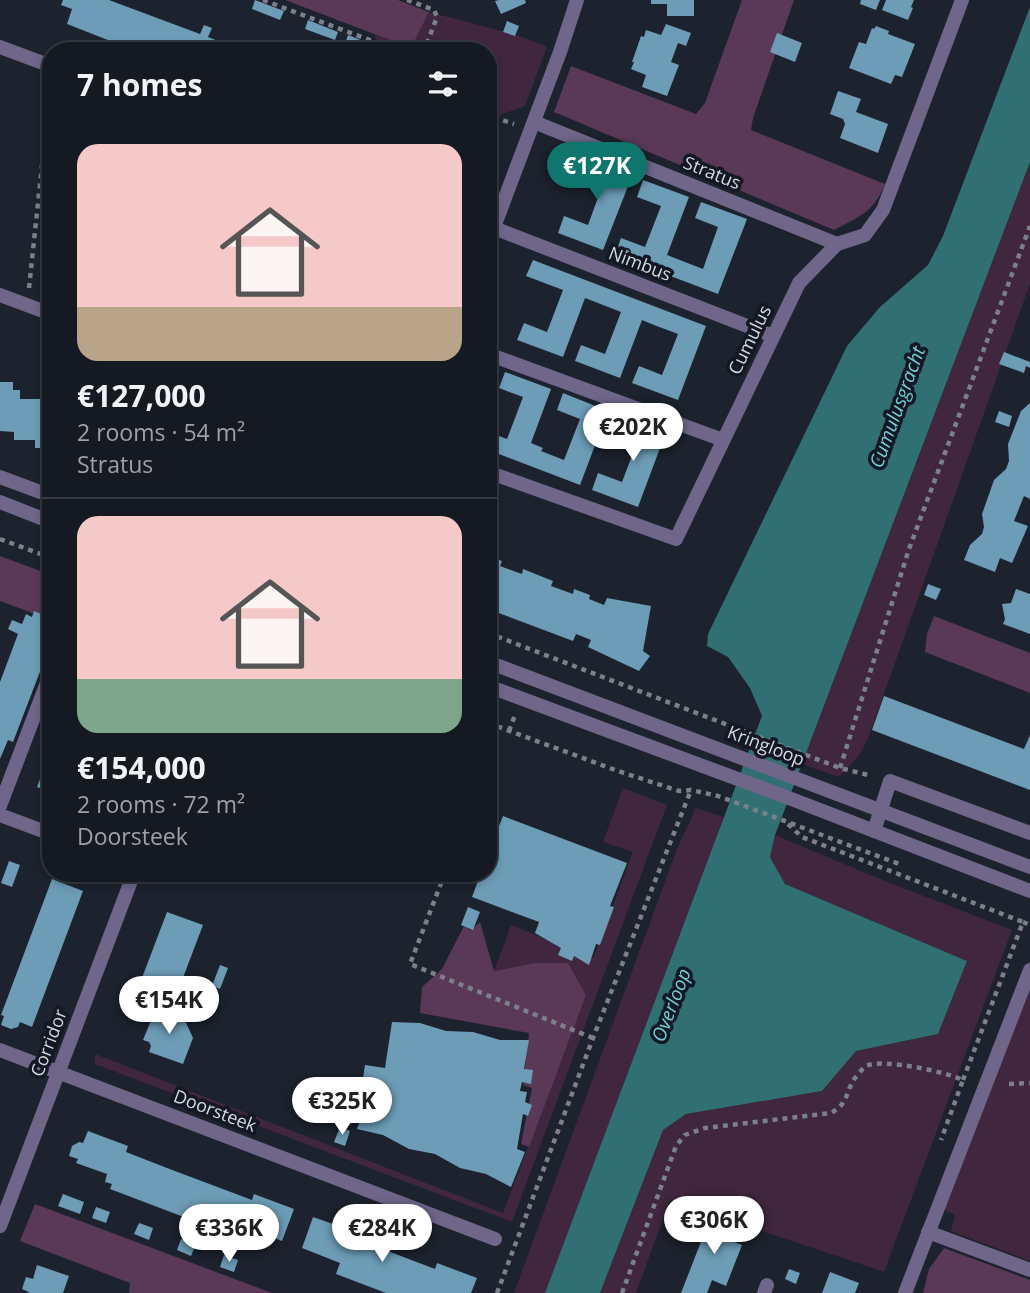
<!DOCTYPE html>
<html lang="en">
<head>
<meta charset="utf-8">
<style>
	:root { --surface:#151a22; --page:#22272f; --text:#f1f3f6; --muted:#9da1a5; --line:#343840; --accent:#0f766e }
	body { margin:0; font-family:"Open Sans",sans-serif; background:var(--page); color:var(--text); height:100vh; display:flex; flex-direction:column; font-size:26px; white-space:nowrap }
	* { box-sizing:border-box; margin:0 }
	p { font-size:23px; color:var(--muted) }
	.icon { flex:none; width:38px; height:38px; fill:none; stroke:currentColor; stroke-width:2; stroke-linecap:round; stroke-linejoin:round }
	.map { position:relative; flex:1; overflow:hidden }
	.drawer { position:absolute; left:42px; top:42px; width:455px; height:840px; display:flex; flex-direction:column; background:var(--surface); border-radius:28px; box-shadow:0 4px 10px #0003,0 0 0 2px var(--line) }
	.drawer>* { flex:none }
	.price { position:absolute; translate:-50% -60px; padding:0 16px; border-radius:24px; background:#fff; color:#222; font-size:23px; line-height:46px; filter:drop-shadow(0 2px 4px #0008) }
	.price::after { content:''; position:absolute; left:50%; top:42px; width:21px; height:16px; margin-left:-10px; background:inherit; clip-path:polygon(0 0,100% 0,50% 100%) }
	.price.active { background:var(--accent); color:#fff }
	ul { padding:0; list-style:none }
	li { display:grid; align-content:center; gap:14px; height:371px; padding:0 35px }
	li+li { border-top:2px solid var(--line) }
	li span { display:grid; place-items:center; height:217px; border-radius:21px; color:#555 }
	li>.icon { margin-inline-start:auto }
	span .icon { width:126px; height:126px; fill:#fffc; stroke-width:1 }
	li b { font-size:30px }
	h2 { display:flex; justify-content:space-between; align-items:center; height:84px; padding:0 35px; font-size:30px }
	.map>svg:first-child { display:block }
</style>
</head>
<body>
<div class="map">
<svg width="1030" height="1293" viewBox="0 0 1030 1293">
	<rect width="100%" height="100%" fill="#1c222e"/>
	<!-- green -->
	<g fill="#40263e">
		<path d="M429,12L517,35L547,47L525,106L502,114L488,132V51H377L375,35L411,48Z"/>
		<path d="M1030,162V284L869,736L860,754L839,777L802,764Z"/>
		<path d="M623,788L667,805L512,1222L95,1064V1054L503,1213L586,995L535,963L494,971L511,925L593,958L633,852L603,842Z"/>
		<path d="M696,808L724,817L545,1293H514L677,849Z"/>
		<path d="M775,835L885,881L1012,930L884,1272L670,1200L636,1293H600L663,1130L686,1114L822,1091L856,1051L938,1034L967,961L785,884L770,857Z"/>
		<path d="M1030,983V1261L951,1231L955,1215L942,1209Z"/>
	</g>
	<!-- forest -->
	<g fill="#593957">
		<path d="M285,0H398L429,12L411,48Z"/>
		<path d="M742,0H794L753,118L751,130L885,184C874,212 859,217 834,230L554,112L571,66L696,114L705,103Z"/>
		<path d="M0,556L51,575V620L0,601Z"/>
		<path d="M934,616L1030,653V693L925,652L927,634Z"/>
		<path d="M480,922L494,971L535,963H568L586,995L529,1147L521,1144L532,1088L523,1085L529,1033L420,1013L422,987L442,969L464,926L471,930Z"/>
		<path d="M35,1204L272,1293H129L130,1283L20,1241Z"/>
		<path d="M944,1248L1030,1280V1293H923L929,1269Z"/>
	</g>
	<!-- water -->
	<path fill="#306f72" d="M1030,7V162L775,835L770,857L785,884L967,961L938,1034L856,1051L822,1091L686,1114L663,1130L600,1293H545L762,716L750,688L728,657L707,646L708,634L847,346L880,307L928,265L943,236Z"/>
	<!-- building -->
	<g fill="#6c9cb6">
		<path d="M63,0H109L200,34L204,25L212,28L208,37L243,51H136L67,24L72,9L61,5Z"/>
		<path d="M255,0L284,11L280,20L252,9Z"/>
		<path d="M499,0H525L526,3L501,14L495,1Z"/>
		<path d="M651,0H694V16H667V4H651Z"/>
		<path d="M861,0H880L876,10L860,4Z"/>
		<path d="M886,0H914L911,7L913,8L908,20L882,10Z"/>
		<path d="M308,20L338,32L335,40L305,29Z"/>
		<path d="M507,21L519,26L515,36L503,32Z"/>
		<path d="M666,24L691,33L686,46L678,43L671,62L679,65L667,96L642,87L646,75L631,69L634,62H632L641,36L644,37L646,30L661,35Z"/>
		<path d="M876,26L889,31L888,34L915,44L902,77L895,75L891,84L849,68L859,42L866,44L872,28L874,29Z"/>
		<path d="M777,33L802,43L795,62L770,52Z"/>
		<path d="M348,35L363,41L360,51H353L344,47Z"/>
		<path d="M838,91L861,99L856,112L888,124L878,153L840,138L845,124L843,119L830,114Z"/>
		<path d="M573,153L632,176L603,250L558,233L564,216L588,225L603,184L580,175L577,181L565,177Z"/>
		<path d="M643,180L689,197L667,255L703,269L718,227L695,218L701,202L747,219L718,294L615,255L621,238L645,247L661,206L637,197Z"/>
		<path d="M533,260L706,326L678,400L632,383L639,366L662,375L678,334L654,325L642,320L620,378L575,361L581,345L605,354L621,312L585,298L563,357L517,340L524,323L547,332L563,290L526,276Z"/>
		<path d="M1004,352L1030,362V368L1026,366L1024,373L999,364Z"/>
		<path d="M505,372L551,389L531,443L543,448L541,451L564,460L580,419L557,410L563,393L608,411L580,485L488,450V432L507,439L523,397L499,388Z"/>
		<path d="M0,382H13V390H20V399H42V407H51V448H35V440H14V432L0,431Z"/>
		<path d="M1030,403V499L1024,496L1014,521L1028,526L1012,563L1000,558L995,572L964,560L970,545L982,534L984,527L982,514L994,480L1006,469L1009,461L1008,444L1021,411Z"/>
		<path d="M999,411L1012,416L1009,427L995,422Z"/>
		<path d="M620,415L666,432L638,507L592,490L598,473L622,482L638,440L614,432Z"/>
		<path d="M488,556L502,561L500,566L522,574L523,569L553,581L551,586L573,594L574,589L590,595L589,599L604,605L607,598L651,606L643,651L650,656L639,671L588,647L591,640L576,634L573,641L488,609Z"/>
		<path d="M928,584L941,589L936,600L924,595Z"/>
		<path d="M1016,589L1030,594V634L1003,624L1005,619L1002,604L1011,603Z"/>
		<path d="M34,611L48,617L46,622L51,623V643L13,742L8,740L0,759V682L18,634L8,629L12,620L22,624L26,614L32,617Z"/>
		<path d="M884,696L1024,749L1030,735V790L872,730Z"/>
		<path d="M47,762L51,764V783L48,791L37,787Z"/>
		<path d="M503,816L627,863L610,906L614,907L600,945L596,944L589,965L574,956L572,961L558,955L561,948L535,933L539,922L472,897L481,873H488V854Z"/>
		<path d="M9,861L20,865L12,887L1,883Z"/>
		<path d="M52,879L83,891L32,1027L20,1022L18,1027L11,1029L1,1025L4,1016L1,1015Z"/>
		<path d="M468,907L480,912L473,930L461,925Z"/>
		<path d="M167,912L203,925L173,1004L137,991Z"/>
		<path d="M220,965L228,968L220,989L212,986Z"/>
		<path d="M159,1007L183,1016L193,1038L183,1064L149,1052L151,1046L149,1042L143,1040L154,1013L156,1015Z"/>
		<path d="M392,1022L420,1023L446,1031L473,1032L500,1040H529L524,1069L533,1070L531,1084L522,1082L520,1091L527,1092L525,1102L532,1105L528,1116L523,1114L517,1149L525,1152L511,1187L486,1174L460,1168L435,1154L409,1149L383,1135L357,1129L370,1093L361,1092L365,1065L385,1068Z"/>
		<path d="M340,1127L350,1131L345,1146L334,1142Z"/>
		<path d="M88,1131L128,1146L126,1152L167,1168L252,1200L254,1194L294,1209L282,1241L243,1226L239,1238L110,1189L112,1184L105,1182L107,1174L76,1163L78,1159L69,1156L72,1146L79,1142L83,1143Z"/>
		<path d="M63,1194L84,1202L80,1214L58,1206Z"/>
		<path d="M96,1207L110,1212L106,1223L92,1218Z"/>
		<path d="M713,1211L740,1221L737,1231L731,1229L727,1239L742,1245L726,1286L712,1280L707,1293H681Z"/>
		<path d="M313,1217L353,1231L351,1237L435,1269L437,1263L477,1278L471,1293H386L336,1274L340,1263L302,1248Z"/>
		<path d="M139,1223L153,1228L149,1240L134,1234Z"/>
		<path d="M181,1239L196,1244L191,1256L177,1250Z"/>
		<path d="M224,1255L238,1260L234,1272L220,1267Z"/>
		<path d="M37,1265L69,1276L63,1293H28L29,1292L22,1289L26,1277L33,1279Z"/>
		<path d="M789,1269L800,1273L796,1284L785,1279Z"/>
		<path d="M830,1272L859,1283L855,1293H822Z"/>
	</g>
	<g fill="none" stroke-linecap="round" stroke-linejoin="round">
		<!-- path -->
		<g stroke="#7b808a" stroke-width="4.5" stroke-dasharray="5 5" stroke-linecap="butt">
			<path d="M263,0L399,51"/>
			<path d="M407,0L434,10L437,17L424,51"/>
			<path d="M488,139L496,118L514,124"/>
			<path d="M29,288L49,99L44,85"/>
			<path d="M0,539L51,558"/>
			<path d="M488,633L840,768L872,776"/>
			<path d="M488,723L618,771L679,791L691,790L718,796L902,865"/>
			<path d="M509,731L515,715"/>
			<path d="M840,768L909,549L1030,226"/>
			<path d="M788,824L802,837L1023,922L963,1080"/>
			<path d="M445,873L410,964L593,1038"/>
			<path d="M1023,922L1030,925"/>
			<path d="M1009,1084L1030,1083"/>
			<path d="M497,1293L593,1038L691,790"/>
			<path d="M622,1293L676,1146L685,1135L705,1128L831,1113C850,1102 844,1094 855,1078C857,1075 863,1068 866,1066C882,1058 947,1072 963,1080L941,1140"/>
		</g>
		<!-- minor -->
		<g stroke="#6f6689" stroke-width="14">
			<path d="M0,47L51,66"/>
			<path d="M534,122L837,244"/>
			<path d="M494,228L773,336"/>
			<path d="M488,243L560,52L577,0"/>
			<path d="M0,295L51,314"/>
			<path d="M488,354L723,440"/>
			<path d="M488,472L676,539L799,283L837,244L865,235L883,210L962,0"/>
			<path d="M0,806L51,672"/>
			<path d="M0,815L51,834"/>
			<path d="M874,831L890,781L1030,833"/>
			<path d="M0,1050L495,1239"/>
			<path d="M0,1226L134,873"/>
			<path d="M928,1232L1030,1270"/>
			<path d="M764,1293L767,1285"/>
			<path d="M905,1293L1030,970"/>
		</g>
		<!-- tertiary -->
		<g stroke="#6f6689" stroke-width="14">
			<path d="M0,477L51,496"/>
			<path d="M0,502L51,522"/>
			<path d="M488,662L1030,867"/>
			<path d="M488,686L794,800L1030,891"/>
		</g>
	</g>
	<g text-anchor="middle" stroke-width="7" stroke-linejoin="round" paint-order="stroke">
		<!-- street labels -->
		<g font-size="18" fill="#d5d9e1" stroke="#131824">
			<text transform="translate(712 173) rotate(22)" y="6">Stratus</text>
			<text transform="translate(640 264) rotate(21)" y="6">Nimbus</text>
			<text transform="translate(750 340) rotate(-64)" y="6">Cumulus</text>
			<text transform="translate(766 746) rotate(21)" y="6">Kringloop</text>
			<text transform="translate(49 1043) rotate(-69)" y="6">Corridor</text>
			<text transform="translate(215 1111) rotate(21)" y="6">Doorsteek</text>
		</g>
		<!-- water labels -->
		<g font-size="19" font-style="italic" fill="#6dd1d7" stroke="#131824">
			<text transform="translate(897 407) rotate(-70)" y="7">Cumulusgracht</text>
			<text transform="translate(671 1005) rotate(-69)" y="7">Overloop</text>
		</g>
	</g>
</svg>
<b class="price active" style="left:597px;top:202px">€127K</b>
<b class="price" style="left:633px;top:463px">€202K</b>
<b class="price" style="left:169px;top:1036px">€154K</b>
<b class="price" style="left:342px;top:1137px">€325K</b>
<b class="price" style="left:714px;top:1256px">€306K</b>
<b class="price" style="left:229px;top:1264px">€336K</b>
<b class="price" style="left:382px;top:1264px">€284K</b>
<section class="drawer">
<h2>7 homes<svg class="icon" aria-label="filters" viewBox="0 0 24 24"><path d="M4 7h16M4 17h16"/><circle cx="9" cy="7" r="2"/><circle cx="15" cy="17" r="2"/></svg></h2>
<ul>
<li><span style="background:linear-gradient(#f6c9c9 75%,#b9a48a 0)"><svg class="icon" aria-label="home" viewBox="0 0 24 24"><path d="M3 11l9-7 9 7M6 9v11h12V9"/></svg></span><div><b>€127,000</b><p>2 rooms · 54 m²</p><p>Stratus</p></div></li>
<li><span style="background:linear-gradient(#f6c9c9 75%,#7fa58c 0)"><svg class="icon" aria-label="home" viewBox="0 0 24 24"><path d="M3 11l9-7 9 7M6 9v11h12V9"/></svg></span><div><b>€154,000</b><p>2 rooms · 72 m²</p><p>Doorsteek</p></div></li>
</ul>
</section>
</div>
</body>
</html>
